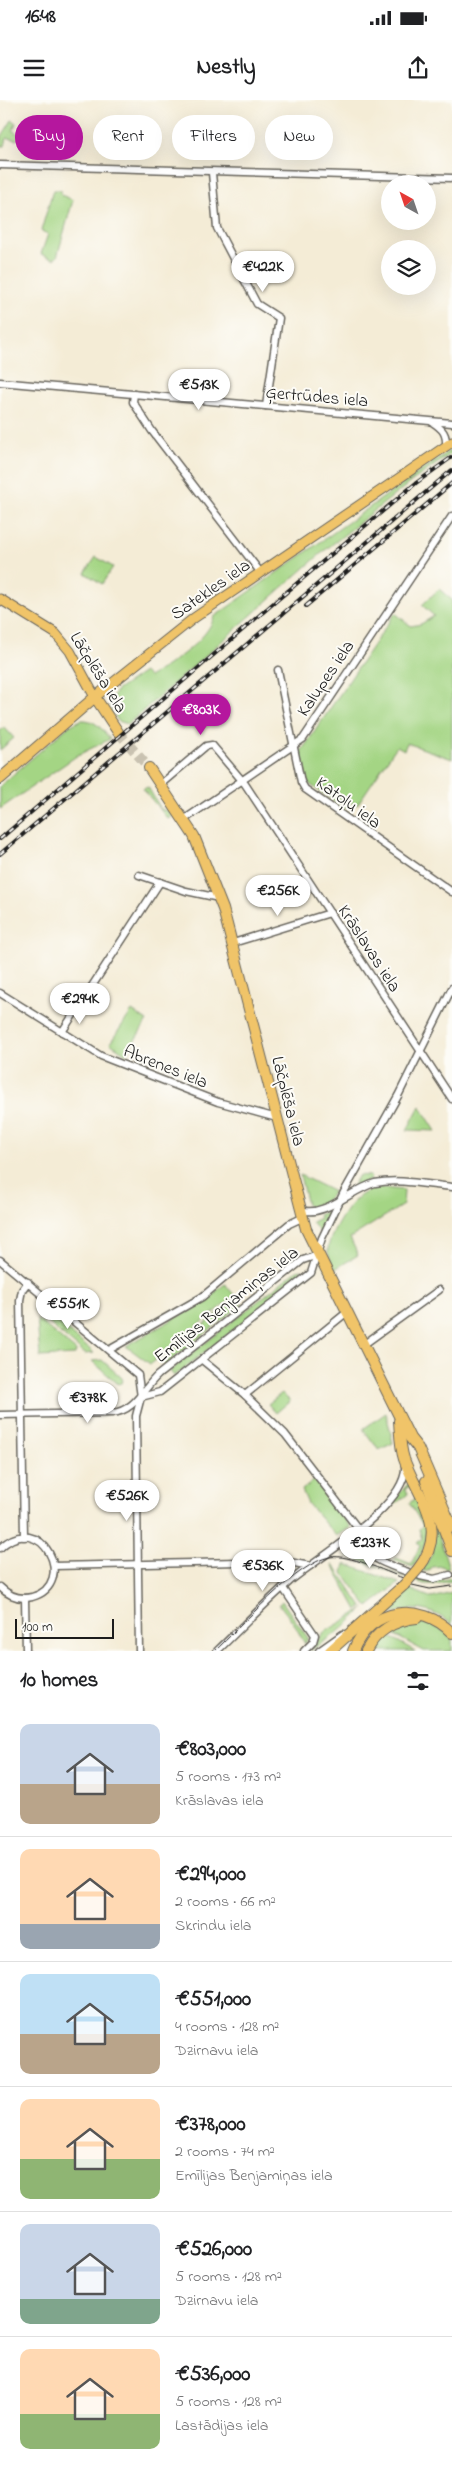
<!DOCTYPE html>
<html lang="en">
<head>
<meta charset="utf-8">
<style>
	:root { --surface:#fff; --page:#f2f2f2; --text:#202124; --muted:#757577; --line:#e0e0e0; --accent:#b5179e }
	body { margin:0; font-family:"Indie Flower",sans-serif; background:var(--page); color:var(--text); height:100vh; display:flex; flex-direction:column; font-size:19px; white-space:nowrap }
	* { box-sizing:border-box; margin:0 }
	p { font-size:16px; color:var(--muted) }
	.icon { flex:none; width:28px; height:28px; fill:none; stroke:currentColor; stroke-width:2; stroke-linecap:round; stroke-linejoin:round }
	.map { position:relative; height:1551px; overflow:hidden }
	.drawer { display:flex; flex-direction:column; background:var(--surface); flex:1 }
	.drawer>* { flex:none }
	.guide { position:absolute; left:15px; top:15px; width:422px; height:45px; display:flex; gap:10px }
	.needle { width:32px; rotate:320deg }
	.tools { position:absolute; left:381px; top:75px; display:grid; gap:10px }
	.tools a { display:grid; place-items:center; width:55px; height:55px; border-radius:50%; background:var(--surface); box-shadow:0 5px 20px #0002; font-size:25px }
	.scale { position:absolute; left:15px; bottom:12px; width:99px; box-sizing:border-box; padding-left:5px; border:2px solid #1c1c1c; border-top:0; font-size:14px; line-height:18px; white-space:nowrap; color:#1c1c1c; -webkit-text-stroke:4px #fdfcf7; paint-order:stroke }
	.price { position:absolute; translate:-50% -42px; padding:0 11px; border-radius:18px; background:#fff; color:#222; font-size:16px; line-height:32px; filter:drop-shadow(0 1px 2px #0008) }
	.price::after { content:''; position:absolute; left:50%; top:30px; width:15px; height:11px; margin-left:-8px; background:inherit; clip-path:polygon(0 0,100% 0,50% 100%) }
	.price.active { background:var(--accent); color:#fff }
	ul { padding:0; list-style:none }
	li { display:flex; align-items:center; gap:15px; height:125px; padding:0 20px }
	li+li { border-top:1px solid var(--line) }
	li span { display:grid; place-items:center; flex:none; width:140px; height:100px; border-radius:10px; color:#555 }
	li>.icon { margin-inline-start:auto }
	span .icon { width:60px; height:60px; fill:#fffc; stroke-width:1 }
	li b { font-size:21px }
	h2 { display:flex; justify-content:space-between; align-items:center; height:60px; padding:0 20px; font-size:21px }
	.tag { padding:0 18px; border-radius:22px; background:var(--surface); box-shadow:0 5px 20px #0002; font-size:18px; line-height:45px }
	.tag.active { background:var(--accent); color:#fff }
	.status { display:flex; justify-content:space-between; align-items:center; height:35px; padding:0 25px; background:var(--surface); direction:ltr }
	.status svg { height:14px; fill:currentColor }
	header { display:flex; justify-content:space-between; align-items:center; height:65px; padding:0 20px; background:var(--surface); font-size:22px; font-weight:700 }
	.map>svg:first-child { display:block }
</style>
</head>
<body>
<div class="status"><b>16:48</b><svg viewBox="0 0 49 12"><path d="M0 12V9h3v3zM5 12V6h3v6zM10 12V3h3v9zM15 12V0h3v12zM26 1h20v11H26zM47 4h2v5h-2z"/></svg></div>
<header><svg class="icon" aria-label="menu" viewBox="0 0 24 24"><path d="M4 6h16M4 12h16M4 18h16"/></svg>Nestly<svg class="icon" aria-label="share" viewBox="0 0 24 24"><path d="M12 15V3M7 8l5-5 5 5M5 13v7h14v-7"/></svg></header>
<div class="map">
<svg width="452" height="1551" viewBox="0 0 452 1551">
	<rect width="100%" height="100%" fill="#fdfcf7"/>
	<filter id="ink" filterUnits="userSpaceOnUse"><feTurbulence type="fractalNoise" baseFrequency=".02" numOctaves="2"/><feDisplacementMap in="SourceGraphic" scale="10" xChannelSelector="R" yChannelSelector="G"/><feConvolveMatrix kernelMatrix="1 2 1 2 8 2 1 2 1" color-interpolation-filters="sRGB"/></filter>
	<filter id="wash" filterUnits="userSpaceOnUse"><feTurbulence type="fractalNoise" baseFrequency=".0096" numOctaves="4" result="noise"/><feDisplacementMap in="SourceGraphic" scale="20" xChannelSelector="R" yChannelSelector="G"/><feGaussianBlur stdDeviation="1.12" result="paint"/><feColorMatrix in="noise" values="0 0 0 0 0 0 0 0 0 0 0 0 0 0 0 0 0 1.4 0 .05"/><feComposite in="paint" operator="in"/></filter>
	<g filter="url(#wash)">
		<rect width="100%" height="100%" fill="#f4ecd6"/>
		<!-- green -->
		<g fill="#a4d584" stroke="#607850">
			<path d="M12,20L16,23L13,31L19,34L17,40L7,38L5,46H1L2,36Z"/>
			<path d="M53,90H61V95L73,100L57,157L53,159L41,154L48,134L41,131Z"/>
			<path d="M452,349V353L412,381L324,451L128,624L118,621L109,604L116,591L144,572L149,577C169,565 208,540 214,517Z"/>
			<path d="M96,457L113,467L102,484L85,473Z"/>
			<path d="M439,489L452,500V659L407,643L404,650L397,646L357,705L352,702L345,709L308,683L300,653L395,513L411,526L421,524L434,516L422,505Z"/>
			<path d="M81,620C95,619 102,629 110,639L78,655L0,709V686L69,626Z"/>
			<path d="M4,627L14,638L0,650V631Z"/>
			<path d="M148,687L161,709L168,711L172,716L168,719L143,689Z"/>
			<path d="M132,911L147,921L126,954L110,943Z"/>
			<path d="M420,1006L436,1031L407,1030Z"/>
			<path d="M300,1075L334,1092L323,1103L310,1107L307,1105Z"/>
			<path d="M359,1075L370,1076L371,1079L351,1089Z"/>
			<path d="M383,1088L404,1090L403,1105L350,1138L358,1155L335,1169C333,1164 328,1157 328,1151C328,1143 332,1136 335,1129C346,1109 358,1089 383,1088Z"/>
			<path d="M332,1109L320,1133L312,1122L320,1118L319,1115Z"/>
			<path d="M302,1169L291,1185L174,1276L170,1271L297,1170Z"/>
			<path d="M225,1184L235,1196L150,1264L126,1246L198,1205Z"/>
			<path d="M234,1200H237L242,1204L165,1265L161,1260Z"/>
			<path d="M40,1207L94,1253L85,1254L33,1210Z"/>
			<path d="M37,1219L76,1251L75,1255L40,1257Z"/>
			<path d="M102,1260L122,1278L123,1281L121,1283L118,1284L92,1261Z"/>
			<path d="M282,1293L290,1301L276,1313L268,1304Z"/>
			<path d="M386,1313L393,1343L379,1350L363,1329Z"/>
			<path d="M315,1380L351,1427L336,1436L308,1404L302,1390Z"/>
			<path d="M409,1383L411,1384L415,1393L410,1386L405,1389L408,1394L377,1418Z"/>
			<path d="M418,1397C428,1423 431,1444 413,1467L394,1460L396,1458L411,1464L420,1446L417,1443L422,1439L419,1429L423,1425L409,1403Z"/>
			<path d="M433,1417L449,1468L446,1469L442,1466L432,1467L429,1471H422L432,1454Z"/>
			<path d="M377,1435L391,1457L388,1459L370,1445V1440Z"/>
			<path d="M358,1449C362,1453 367,1460 372,1463C392,1475 429,1484 452,1478V1481L435,1484H424L348,1456Z"/>
			<path d="M332,1464H333L362,1507L357,1510Z"/>
			<path d="M345,1464L399,1483L368,1507L343,1473Z"/>
			<path d="M407,1488L432,1498L452,1493V1524C419,1500 404,1510 369,1522Z"/>
			<path d="M282,1501L308,1538L305,1544L293,1522L279,1504Z"/>
			<path d="M365,1508L338,1532L310,1551L323,1533Z"/>
			<path d="M416,1522C430,1524 442,1527 452,1538V1551H424L387,1531L392,1527Z"/>
			<path d="M383,1533L415,1551H370Z"/>
		</g>
	</g>
	<g filter="url(#ink)">
		<g fill="none" stroke-linecap="round" stroke-linejoin="round">
			<!-- highway-tunnel -->
			<path stroke="#c9c2b1" stroke-width="10" stroke-dasharray="10 5" stroke-linecap="butt" d="M118,632L149,668"/>
			<!-- minor casing -->
			<g stroke="#68655d" stroke-width="9">
				<g id="minor">
					<path d="M0,65L452,78"/>
					<path d="M212,73L217,128L257,204L279,218L266,306"/>
					<path d="M0,282L452,323"/>
					<path d="M134,294L133,302L152,331L261,473"/>
					<path d="M432,322C443,329 447,334 446,347"/>
					<path d="M278,570L301,682L305,689L452,792"/>
					<path d="M161,684L206,646L212,645L245,684L452,999"/>
					<path d="M185,719L303,639L452,416"/>
					<path d="M139,775L186,791L219,798"/>
					<path d="M233,843L330,813"/>
					<path d="M0,893L101,956L218,1002L277,1018"/>
					<path d="M62,932L160,782"/>
					<path d="M301,1110C324,1118 352,1089 375,1083C399,1078 428,1085 452,1087"/>
					<path d="M0,1160L138,1275L141,1297L136,1316L139,1551"/>
					<path d="M363,1245L439,1190"/>
					<path d="M109,1250L202,1197L289,1124L302,1118"/>
					<path d="M202,1260L245,1295L285,1334L359,1430"/>
					<path d="M245,1295L346,1213"/>
					<path d="M141,1297L160,1292L311,1173L322,1138L344,1092L398,996L452,888"/>
					<path d="M0,1315L112,1313C135,1311 143,1289 158,1275L303,1160L318,1155"/>
					<path d="M353,1435C372,1460 379,1462 408,1472"/>
					<path d="M24,1437L20,1200L22,1190L28,1182"/>
					<path d="M0,1448C41,1408 79,1484 32,1497C19,1500 9,1496 0,1487"/>
					<path d="M54,1466L284,1461L310,1466"/>
					<path d="M420,1476L434,1479L450,1475"/>
					<path d="M283,1488L315,1535L313,1542L304,1551"/>
					<path d="M25,1498L26,1551"/>
					<path d="M217,1551C241,1528 264,1504 289,1482C317,1458 408,1406 405,1366"/>
					<path d="M319,1551L343,1534"/>
				</g>
			</g>
			<!-- major casing -->
			<g stroke="#68655d" stroke-width="11">
				<path id="major" d="M0,499L55,533L70,551L95,597L194,518L452,342"/>
			</g>
			<!-- highway casing -->
			<g stroke="#68655d" stroke-width="12">
				<g id="highway">
					<path d="M149,668L194,736L223,809L306,1129L410,1338L418,1348L452,1427"/>
					<path d="M0,679L95,597L118,632"/>
					<path d="M399,1321C400,1333 400,1347 404,1359C418,1398 450,1428 418,1469"/>
					<path d="M426,1381L452,1451"/>
					<path d="M330,1551L404,1485"/>
					<path d="M353,1551C370,1507 421,1501 452,1533"/>
					<path d="M366,1551C376,1531 395,1520 417,1518"/>
				</g>
			</g>
			<!-- minor -->
			<use href="#minor" stroke="#fff" stroke-width="6"/>
			<!-- major -->
			<use href="#major" stroke="#f0c469" stroke-width="9"/>
			<!-- highway -->
			<use href="#highway" stroke="#f0c469" stroke-width="10"/>
			<!-- tram -->
			<g stroke="#1c1c1c" stroke-width="1">
				<path d="M412,1485L430,1489L452,1486"/>
				<path d="M215,1551C240,1527 298,1462 330,1457C349,1454 384,1471 403,1478"/>
			</g>
			<!-- rail casing -->
			<g stroke="#1c1c1c" stroke-width="4">
				<g id="rail">
					<path d="M306,506L452,383"/>
					<path d="M0,739L276,501L416,383L452,357"/>
					<path d="M0,754L452,370"/>
				</g>
			</g>
			<!-- rail -->
			<use href="#rail" stroke="#fdfcf7" stroke-width="2" stroke-dasharray="5.5" stroke-linecap="butt"/>
			<!-- highway-bridge casing -->
			<g stroke="#68655d" stroke-width="12" stroke-linecap="butt">
				<path id="highway-bridge" d="M404,1485L418,1469"/>
			</g>
			<!-- highway-bridge -->
			<use href="#highway-bridge" stroke="#f0c469" stroke-width="10"/>
		</g>
	</g>
	<g text-anchor="middle" stroke-width="4" stroke-linejoin="round" paint-order="stroke">
		<!-- street labels -->
		<g font-size="18" fill="#1c1c1c" stroke="#fdfcf7">
			<text transform="translate(317 296) rotate(5)" y="6">Ģertrūdes iela</text>
			<text transform="translate(210 489) rotate(-35)" y="6">Satekles iela</text>
			<text transform="translate(99 572) rotate(58)" y="6">Lāčplēša iela</text>
			<text transform="translate(325 578) rotate(-56)" y="6">Kalupes iela</text>
			<text transform="translate(349 702) rotate(36)" y="6">Katoļu iela</text>
			<text transform="translate(370 848) rotate(57)" y="6">Krāslavas iela</text>
			<text transform="translate(166 966) rotate(22)" y="6">Abrenes iela</text>
			<text transform="translate(289 1001) rotate(76)" y="6">Lāčplēša iela</text>
			<text transform="translate(226 1204) rotate(-38)" y="6">Emīlijas Benjamiņas iela</text>
		</g>
	</g>
</svg>
<div class="tools">
<a><svg class="needle" viewBox="-14 -14 28 28"><path d="M0-13l5 13h-10z" fill="#e53935"/><path d="M0 13l5-13h-10z" fill="#757577"/></svg></a>
<a><svg class="icon" aria-label="layers" viewBox="0 0 24 24"><path d="M12 4l9 5-9 5-9-5zM3 14l9 5 9-5"/></svg></a>
</div>
<div class="scale">100 m</div>
<b class="price" style="left:263px;top:193px">€422K</b>
<b class="price" style="left:199px;top:311px">€513K</b>
<b class="price active" style="left:201px;top:636px">€803K</b>
<b class="price" style="left:278px;top:817px">€256K</b>
<b class="price" style="left:80px;top:925px">€294K</b>
<b class="price" style="left:68px;top:1230px">€551K</b>
<b class="price" style="left:88px;top:1324px">€378K</b>
<b class="price" style="left:127px;top:1422px">€526K</b>
<b class="price" style="left:370px;top:1469px">€237K</b>
<b class="price" style="left:263px;top:1492px">€536K</b>
<div class="guide">
<a class="tag active">Buy</a>
<a class="tag">Rent</a>
<a class="tag">Filters</a>
<a class="tag">New</a>
</div>
</div>
<section class="drawer">
<h2>10 homes<svg class="icon" aria-label="filters" viewBox="0 0 24 24"><path d="M4 7h16M4 17h16"/><circle cx="9" cy="7" r="2"/><circle cx="15" cy="17" r="2"/></svg></h2>
<ul>
<li><span style="background:linear-gradient(#c9d6e8 60%,#b9a48a 0)"><svg class="icon" aria-label="home" viewBox="0 0 24 24"><path d="M3 11l9-7 9 7M6 9v11h12V9"/></svg></span><div><b>€803,000</b><p>5 rooms · 173 m²</p><p>Krāslavas iela</p></div></li>
<li><span style="background:linear-gradient(#ffd9b3 75%,#9aa5b1 0)"><svg class="icon" aria-label="home" viewBox="0 0 24 24"><path d="M3 11l9-7 9 7M6 9v11h12V9"/></svg></span><div><b>€294,000</b><p>2 rooms · 66 m²</p><p>Skrindu iela</p></div></li>
<li><span style="background:linear-gradient(#bfe0f5 60%,#b9a48a 0)"><svg class="icon" aria-label="home" viewBox="0 0 24 24"><path d="M3 11l9-7 9 7M6 9v11h12V9"/></svg></span><div><b>€551,000</b><p>4 rooms · 128 m²</p><p>Dzirnavu iela</p></div></li>
<li><span style="background:linear-gradient(#ffd9b3 60%,#8fb573 0)"><svg class="icon" aria-label="home" viewBox="0 0 24 24"><path d="M3 11l9-7 9 7M6 9v11h12V9"/></svg></span><div><b>€378,000</b><p>2 rooms · 74 m²</p><p>Emīlijas Benjamiņas iela</p></div></li>
<li><span style="background:linear-gradient(#c9d6e8 75%,#7fa58c 0)"><svg class="icon" aria-label="home" viewBox="0 0 24 24"><path d="M3 11l9-7 9 7M6 9v11h12V9"/></svg></span><div><b>€526,000</b><p>5 rooms · 128 m²</p><p>Dzirnavu iela</p></div></li>
<li><span style="background:linear-gradient(#ffd9b3 65%,#8fb573 0)"><svg class="icon" aria-label="home" viewBox="0 0 24 24"><path d="M3 11l9-7 9 7M6 9v11h12V9"/></svg></span><div><b>€536,000</b><p>5 rooms · 128 m²</p><p>Lastādijas iela</p></div></li>
</ul>
</section>
</body>
</html>
